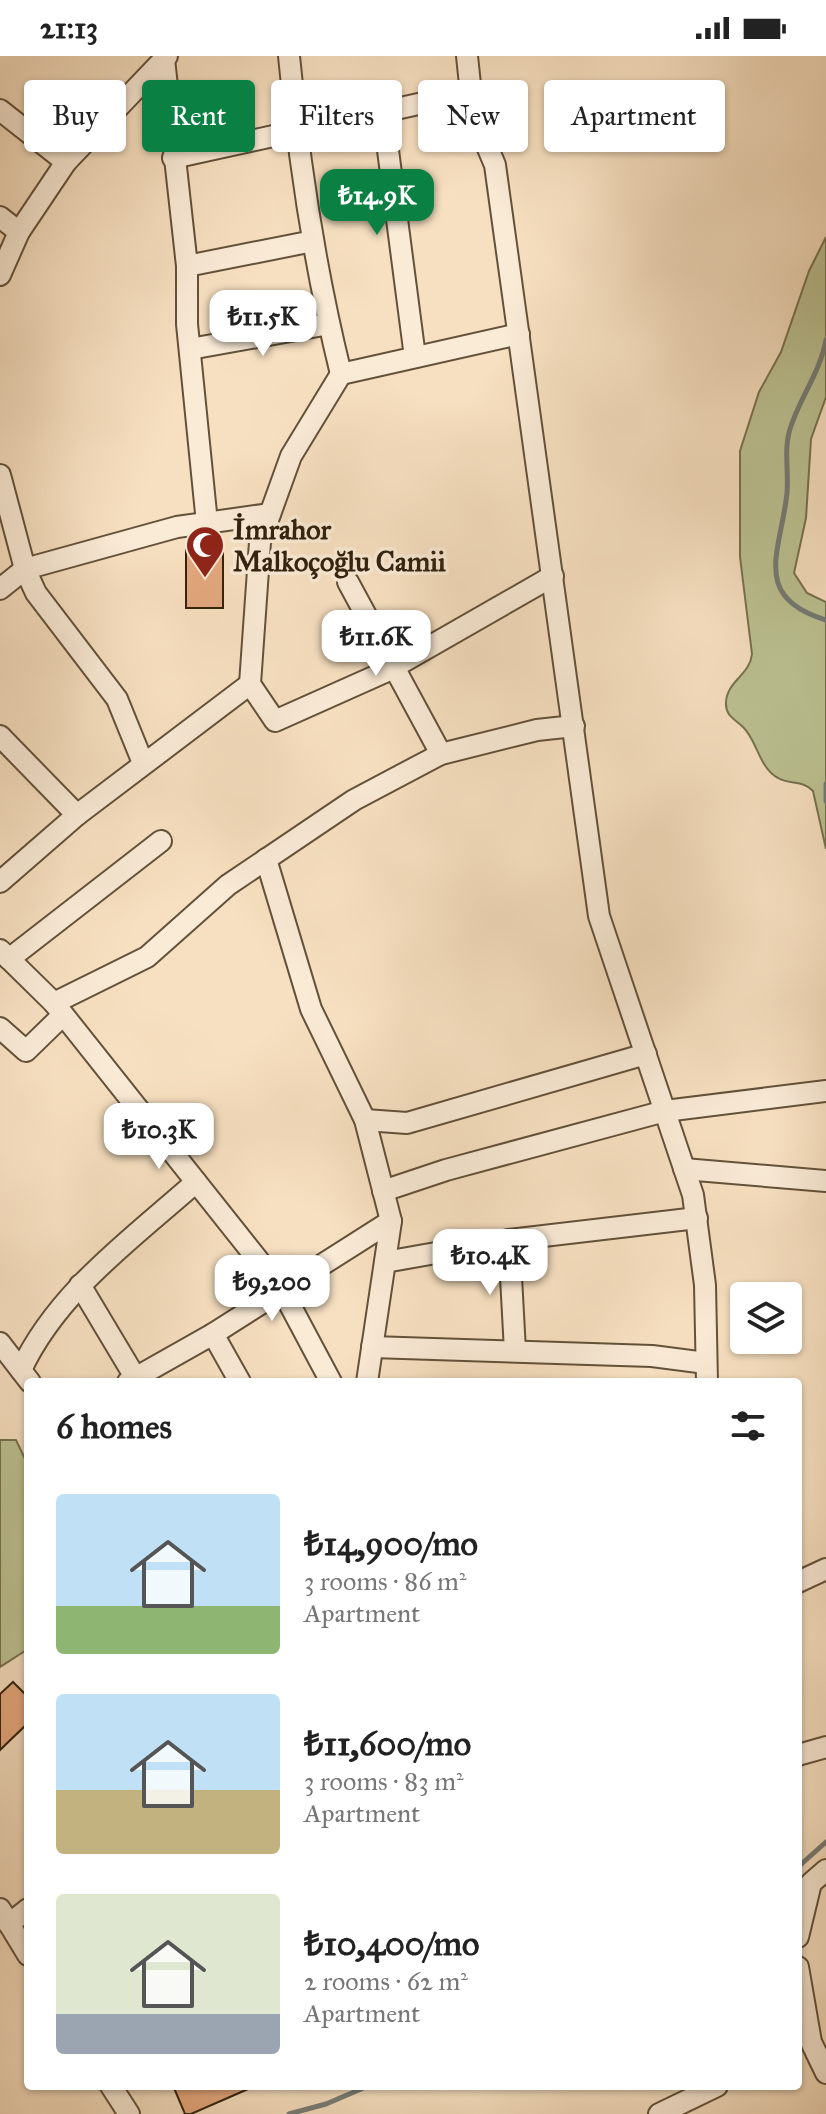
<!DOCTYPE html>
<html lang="en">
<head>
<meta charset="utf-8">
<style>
	:root { --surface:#fff; --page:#f6f6f6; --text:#222; --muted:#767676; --accent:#0b8043 }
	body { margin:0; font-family:"IM FELL Great Primer",serif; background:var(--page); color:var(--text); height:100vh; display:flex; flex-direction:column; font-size:30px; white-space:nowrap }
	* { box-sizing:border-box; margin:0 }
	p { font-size:26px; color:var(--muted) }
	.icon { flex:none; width:44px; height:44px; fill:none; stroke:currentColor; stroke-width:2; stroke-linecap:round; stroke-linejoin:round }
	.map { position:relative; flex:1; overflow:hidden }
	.panel { position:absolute; left:24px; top:1322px; width:778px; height:712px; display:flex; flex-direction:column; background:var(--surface); border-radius:8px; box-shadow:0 2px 6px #0004 }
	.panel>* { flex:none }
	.top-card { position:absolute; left:24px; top:24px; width:778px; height:72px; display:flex; gap:16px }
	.controls { position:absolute; left:730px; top:1226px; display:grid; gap:16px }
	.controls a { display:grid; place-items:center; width:72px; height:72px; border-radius:8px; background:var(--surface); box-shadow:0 2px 6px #0004; font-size:40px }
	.price { position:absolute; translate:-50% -68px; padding:0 18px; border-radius:16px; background:#fff; color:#222; font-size:26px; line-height:52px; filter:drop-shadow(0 2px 4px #0008) }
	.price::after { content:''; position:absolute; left:50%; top:48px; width:24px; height:18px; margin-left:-12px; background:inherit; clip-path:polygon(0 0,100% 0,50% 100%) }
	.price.active { background:var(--accent); color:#fff }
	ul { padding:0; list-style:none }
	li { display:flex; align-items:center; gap:24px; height:200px; padding:0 32px }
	li span { display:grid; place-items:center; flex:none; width:224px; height:160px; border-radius:8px; color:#555 }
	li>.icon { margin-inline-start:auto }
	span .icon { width:96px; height:96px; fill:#fffc; stroke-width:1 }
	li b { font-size:34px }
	h2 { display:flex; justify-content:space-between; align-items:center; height:96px; padding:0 32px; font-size:34px }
	.pill { padding:0 28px; border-radius:8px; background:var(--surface); box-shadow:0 2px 6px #0004; font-size:28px; line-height:72px }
	.pill.active { background:var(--accent); color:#fff }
	.status { display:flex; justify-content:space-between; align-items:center; height:56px; padding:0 40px; background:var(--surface); direction:ltr }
	.status svg { height:22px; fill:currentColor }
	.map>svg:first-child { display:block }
</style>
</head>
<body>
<div class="status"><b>21:13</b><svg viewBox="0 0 49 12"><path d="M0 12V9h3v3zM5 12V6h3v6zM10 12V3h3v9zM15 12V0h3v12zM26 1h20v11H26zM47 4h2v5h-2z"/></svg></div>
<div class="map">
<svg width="826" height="2058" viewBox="0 0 826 2058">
	<rect width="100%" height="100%" fill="#f7e0c1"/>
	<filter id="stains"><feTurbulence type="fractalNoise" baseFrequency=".0025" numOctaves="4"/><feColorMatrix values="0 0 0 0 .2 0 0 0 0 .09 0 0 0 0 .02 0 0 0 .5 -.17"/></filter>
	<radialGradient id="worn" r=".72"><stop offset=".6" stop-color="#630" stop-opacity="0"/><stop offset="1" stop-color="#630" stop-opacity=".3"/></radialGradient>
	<!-- green -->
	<g fill="#bcc293" stroke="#777250" stroke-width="2">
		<path d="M826,181V341L811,383L806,462L794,517L807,537L826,546V793L813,735C803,724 790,729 778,722C759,712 757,684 743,671C735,663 725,660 726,646C727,625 750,619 752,598L740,501V395L759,336L781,296L809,215Z"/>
		<path d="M0,1384H16L28,1409V1593L0,1611Z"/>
	</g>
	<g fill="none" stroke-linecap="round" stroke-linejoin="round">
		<!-- stream -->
		<g stroke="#757d77" stroke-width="5">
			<path d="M826,284C820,316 801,340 791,370C783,392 789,414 787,437C781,495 750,541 826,564"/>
			<path d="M826,728V745"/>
			<path d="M798,1811L826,1786"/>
			<path d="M289,2058L326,2048L368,2030"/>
		</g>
	</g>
	<!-- building -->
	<g fill="#e5a87e" stroke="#32210d" stroke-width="2">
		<rect x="186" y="494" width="37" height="58"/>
		<path d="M13,1626L28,1641V1667L0,1694V1638Z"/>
		<path d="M179,2030H255L191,2058H185L174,2032Z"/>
	</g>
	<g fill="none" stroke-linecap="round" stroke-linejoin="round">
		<!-- minor casing -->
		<g stroke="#63513a" stroke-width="24">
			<g id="minor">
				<path d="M289,0C299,107 315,213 341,318L519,278"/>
				<path d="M467,0L473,57L495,109L599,860L693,1139L705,1229L707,1326"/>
				<path d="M164,3L187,210V268L207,467"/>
				<path d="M0,54L66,106"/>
				<path d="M383,56L415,301"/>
				<path d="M173,102L423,47L473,57"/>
				<path d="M0,161L19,176L0,219"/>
				<path d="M19,176L66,106L167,0"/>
				<path d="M187,210L313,185"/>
				<path d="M190,293L329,268"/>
				<path d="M341,318L291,400L260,486L250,628L275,665L387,615L553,520"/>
				<path d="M0,419L25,513L36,537L117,643L143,707"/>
				<path d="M348,526L441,698"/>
				<path d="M0,533L25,513L177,471L270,458"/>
				<path d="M0,680L77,759"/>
				<path d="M266,803L311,953L365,1064L391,1165L367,1326"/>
				<path d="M0,826L77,759L250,628"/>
				<path d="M0,894L54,947L282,1234L331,1326"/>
				<path d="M9,903L161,785"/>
				<path d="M54,947L147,901L228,829L354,744L441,698L537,674L574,670"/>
				<path d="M0,972L26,995L63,959"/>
				<path d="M365,1064L407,1067L646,998"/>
				<path d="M684,1113L826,1125"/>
				<path d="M383,1135L446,1114L665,1055L826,1035"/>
				<path d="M509,1184L515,1295"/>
				<path d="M385,1206L509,1184L697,1162"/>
				<path d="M80,1229L138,1326"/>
				<path d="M213,1278L240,1326"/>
				<path d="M0,1287L30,1326"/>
				<path d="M372,1291L652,1300L706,1307"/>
				<path d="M21,1314C57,1236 133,1182 196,1126"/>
				<path d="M128,1326L213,1278L391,1165"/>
				<path d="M798,1526L826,1513"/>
				<path d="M798,1699L826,1691"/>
				<path d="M0,1853L28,1899"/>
				<path d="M9,1868L28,1853"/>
				<path d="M798,1881L811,1827L826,1814"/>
				<path d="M798,1911L811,1986L826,2017"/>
				<path d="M111,2030L129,2058"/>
				<path d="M659,2058L717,2030"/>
			</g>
		</g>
		<!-- minor -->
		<use href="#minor" stroke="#faebd7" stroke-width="20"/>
	</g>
	<!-- icons -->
	<defs>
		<g id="mosque-pin" transform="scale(2)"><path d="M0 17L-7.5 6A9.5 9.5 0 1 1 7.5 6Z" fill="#8f2418" stroke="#faebd7"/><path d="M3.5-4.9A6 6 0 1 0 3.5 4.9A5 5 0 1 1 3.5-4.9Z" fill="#fff"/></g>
	</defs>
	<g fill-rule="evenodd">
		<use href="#mosque-pin" x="205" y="489"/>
	</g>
	<g text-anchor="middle" stroke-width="7" stroke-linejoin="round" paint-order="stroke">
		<!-- poi labels -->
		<g font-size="28" font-weight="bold" fill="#32210d" stroke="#faebd7" text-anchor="start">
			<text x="233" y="483">İmrahor<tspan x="233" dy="32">Malkoçoğlu Camii</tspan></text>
		</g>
	</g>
	<rect width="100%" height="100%" filter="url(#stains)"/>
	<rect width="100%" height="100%" fill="url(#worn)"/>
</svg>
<div class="controls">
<a><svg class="icon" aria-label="layers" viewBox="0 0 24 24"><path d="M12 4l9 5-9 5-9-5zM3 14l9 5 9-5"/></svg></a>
</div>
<b class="price active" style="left:377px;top:181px">₺14.9K</b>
<b class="price" style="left:263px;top:302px">₺11.5K</b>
<b class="price" style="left:376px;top:622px">₺11.6K</b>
<b class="price" style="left:159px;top:1115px">₺10.3K</b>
<b class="price" style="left:490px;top:1241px">₺10.4K</b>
<b class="price" style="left:272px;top:1267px">₺9,200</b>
<div class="top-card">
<a class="pill">Buy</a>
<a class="pill active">Rent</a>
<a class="pill">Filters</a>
<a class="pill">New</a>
<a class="pill">Apartment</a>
</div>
<section class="panel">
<h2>6 homes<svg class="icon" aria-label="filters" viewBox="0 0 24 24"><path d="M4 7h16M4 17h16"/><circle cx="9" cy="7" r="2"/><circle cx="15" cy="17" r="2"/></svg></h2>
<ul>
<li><span style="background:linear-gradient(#bfe0f5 70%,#8fb573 0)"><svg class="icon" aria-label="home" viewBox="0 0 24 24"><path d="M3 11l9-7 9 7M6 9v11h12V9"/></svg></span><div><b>₺14,900/mo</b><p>3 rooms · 86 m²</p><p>Apartment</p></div></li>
<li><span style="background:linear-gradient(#bfe0f5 60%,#c2b280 0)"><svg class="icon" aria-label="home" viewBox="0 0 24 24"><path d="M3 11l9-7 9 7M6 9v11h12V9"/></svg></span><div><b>₺11,600/mo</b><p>3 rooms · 83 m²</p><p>Apartment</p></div></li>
<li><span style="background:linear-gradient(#dfe7d0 75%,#9aa5b1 0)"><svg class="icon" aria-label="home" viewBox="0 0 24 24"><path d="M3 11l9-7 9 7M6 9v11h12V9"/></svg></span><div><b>₺10,400/mo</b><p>2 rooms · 62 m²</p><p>Apartment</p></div></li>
</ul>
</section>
</div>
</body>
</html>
